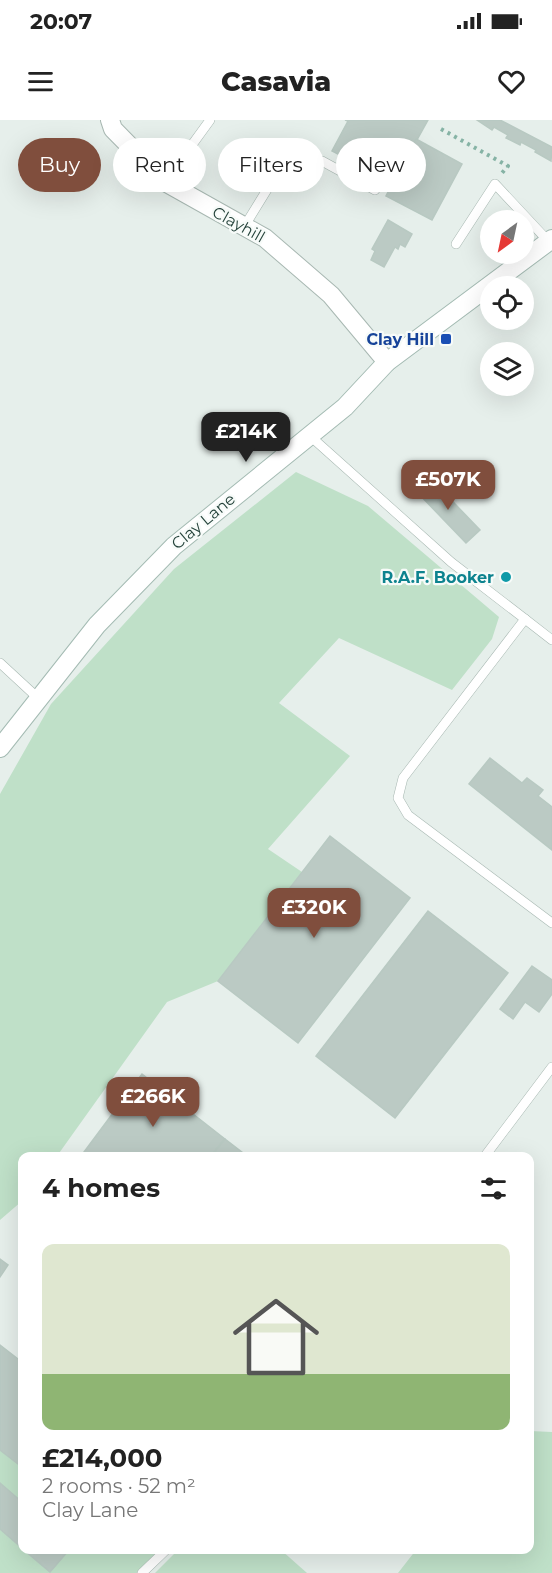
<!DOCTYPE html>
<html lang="en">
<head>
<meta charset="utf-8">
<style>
	:root { --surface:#fff; --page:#f2f2f2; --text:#222; --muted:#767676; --accent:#804e3d }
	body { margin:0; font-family:Montserrat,sans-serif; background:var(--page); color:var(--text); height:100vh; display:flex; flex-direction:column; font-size:22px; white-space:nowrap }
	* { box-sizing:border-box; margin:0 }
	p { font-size:20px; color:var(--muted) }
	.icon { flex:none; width:33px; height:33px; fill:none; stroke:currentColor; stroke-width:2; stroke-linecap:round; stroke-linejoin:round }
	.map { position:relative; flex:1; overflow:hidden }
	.side { position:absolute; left:18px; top:1032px; width:516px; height:402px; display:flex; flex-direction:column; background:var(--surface); border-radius:12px; box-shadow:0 6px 24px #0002 }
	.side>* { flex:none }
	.hud { position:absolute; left:18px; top:18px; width:516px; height:54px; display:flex; gap:12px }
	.needle { width:39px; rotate:213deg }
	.fabs { position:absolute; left:480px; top:90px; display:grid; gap:12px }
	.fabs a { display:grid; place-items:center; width:54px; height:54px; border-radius:50%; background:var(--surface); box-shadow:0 6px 24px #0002; font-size:30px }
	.price { position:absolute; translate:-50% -51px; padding:0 14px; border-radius:12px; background:var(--accent); color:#fff; font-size:20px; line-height:39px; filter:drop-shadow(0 2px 3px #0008) }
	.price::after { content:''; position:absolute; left:50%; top:36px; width:18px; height:14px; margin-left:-9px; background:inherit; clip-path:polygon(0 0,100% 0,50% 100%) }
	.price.on { background:#222; color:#fff }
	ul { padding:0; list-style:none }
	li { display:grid; align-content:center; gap:12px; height:318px; padding:0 24px }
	li span { display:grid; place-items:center; height:186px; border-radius:12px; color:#555 }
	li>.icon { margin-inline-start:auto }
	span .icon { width:108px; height:108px; fill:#fffc; stroke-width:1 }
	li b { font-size:26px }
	h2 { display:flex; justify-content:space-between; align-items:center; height:72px; padding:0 24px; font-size:26px }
	.chip { padding:0 21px; border-radius:27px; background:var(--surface); box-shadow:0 6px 24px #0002; font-size:21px; line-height:54px }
	.chip.on { background:var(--accent); color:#fff }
	.status { display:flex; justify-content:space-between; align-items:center; height:42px; padding:0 30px; background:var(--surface); direction:ltr }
	.status svg { height:16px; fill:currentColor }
	header { display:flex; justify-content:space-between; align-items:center; height:78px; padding:0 24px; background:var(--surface); font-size:27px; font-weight:800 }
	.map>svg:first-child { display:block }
</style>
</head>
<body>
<div class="status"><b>20:07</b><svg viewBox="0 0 49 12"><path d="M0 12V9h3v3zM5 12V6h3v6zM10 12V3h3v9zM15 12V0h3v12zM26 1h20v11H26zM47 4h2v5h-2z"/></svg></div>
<header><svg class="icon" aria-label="menu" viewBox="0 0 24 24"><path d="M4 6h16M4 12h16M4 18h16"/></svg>Casavia<svg class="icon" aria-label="heart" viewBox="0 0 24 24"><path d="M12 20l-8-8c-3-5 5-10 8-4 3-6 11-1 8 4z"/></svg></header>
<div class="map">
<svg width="552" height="1453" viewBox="0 0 552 1453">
	<rect width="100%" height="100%" fill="#e6efeb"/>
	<!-- green -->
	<g fill="#bfe0c8">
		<path d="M296,352L368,386L499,497L492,519L452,570L339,518L279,583L350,636L268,729L302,752L218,861L167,882L57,1036H22V1081L0,1100V674L51,584L174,449Z"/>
		<path d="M530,1311L552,1312V1453H398L416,1430H530Z"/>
		<path d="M0,1330L22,1347V1362L19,1369L22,1372V1430H161L137,1453H0Z"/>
		<path d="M178,1430H281L307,1453H155Z"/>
	</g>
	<!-- building -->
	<g fill="#bbcac4" stroke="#b8c9c2" stroke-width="1.5">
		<path d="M345,0H428L393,63L332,31L348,1Z"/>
		<path d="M477,0H500L552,27L551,41L535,32L536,30L521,22L520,25L506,18L508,15L494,7L492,10Z"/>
		<path d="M416,19L462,44L432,100L386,76Z"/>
		<path d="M388,100L412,114L405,127L400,124L398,129L395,127L384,147L371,140L375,131L372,129Z"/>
		<path d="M431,359L480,410L466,423L417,372Z"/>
		<path d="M490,638L522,663L527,658L543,670L538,676L552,687V730L469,664Z"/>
		<path d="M330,716L410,778L298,923L218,861Z"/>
		<path d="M428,791L508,853L395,998L316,936Z"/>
		<path d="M532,846L552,860V874L539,892L525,882L513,899L500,889Z"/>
		<path d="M142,954L225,1019L211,1036H81Z"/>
		<path d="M225,1019L247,1036H211Z"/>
		<path d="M0,1139L8,1145L0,1157Z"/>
		<path d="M0,1225L22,1242V1347L0,1330Z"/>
		<path d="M0,1363L22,1382V1428L0,1409Z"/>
		<path d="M24,1430H69L50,1452Z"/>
	</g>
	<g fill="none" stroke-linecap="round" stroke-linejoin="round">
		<!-- lane casing -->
		<g stroke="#a8b8b2" stroke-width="10">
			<g id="lane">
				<path d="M165,62L210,0"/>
				<path d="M244,107L284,42L322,41L375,70"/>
				<path d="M456,124L495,64L549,122"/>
				<path d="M309,315L451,442L525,499"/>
				<path d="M552,520L525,499L403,658L398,678L408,695L552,803"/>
				<path d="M0,543L39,579"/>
				<path d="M485,1036L552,947"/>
				<path d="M142,1453L166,1430"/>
			</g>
		</g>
		<!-- street casing -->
		<g stroke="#a8b8b2" stroke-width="20">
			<path id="street" d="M110,0L113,9L165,62L265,118L331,175L387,242"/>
		</g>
		<!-- secondary casing -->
		<g stroke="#a4bbb3" stroke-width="20">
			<path id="secondary" d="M0,628L97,505L174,426L345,287L387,242L552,119"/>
		</g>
		<!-- path -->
		<path stroke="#86b3a5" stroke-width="4" stroke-dasharray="3 4.5" stroke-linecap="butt" d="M441,9L508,46L502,53"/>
		<!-- lane -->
		<use href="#lane" stroke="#fff" stroke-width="9"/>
		<!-- street -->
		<use href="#street" stroke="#fff" stroke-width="18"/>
		<!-- secondary -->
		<use href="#secondary" stroke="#fff" stroke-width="18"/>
	</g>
	<!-- markers -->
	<rect fill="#1a4fb4" stroke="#f7fbf9" stroke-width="2" x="440" y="213" width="12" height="12" rx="3"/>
	<circle fill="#0f9aa8" stroke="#f7fbf9" stroke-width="2" cx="506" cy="457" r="6"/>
	<g text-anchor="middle" stroke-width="4.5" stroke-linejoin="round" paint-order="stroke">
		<!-- street labels -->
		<g font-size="16" fill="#24423a" stroke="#f7fbf9">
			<text transform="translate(239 104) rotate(29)" y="6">Clayhill</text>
			<text transform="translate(203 401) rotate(-40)" y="6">Clay Lane</text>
		</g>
		<!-- transit labels -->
		<g font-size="16" font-weight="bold" fill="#164399" stroke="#f7fbf9" text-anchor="end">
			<text x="434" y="225">Clay Hill</text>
		</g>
		<!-- culture labels -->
		<g font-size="16" font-weight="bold" fill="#0d838f" stroke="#f7fbf9" text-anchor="end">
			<text x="494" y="463">R.A.F. Booker</text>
		</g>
	</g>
</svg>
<div class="fabs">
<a><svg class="needle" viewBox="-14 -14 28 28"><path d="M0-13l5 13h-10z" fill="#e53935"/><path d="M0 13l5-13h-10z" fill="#767676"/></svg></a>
<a><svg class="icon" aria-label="locate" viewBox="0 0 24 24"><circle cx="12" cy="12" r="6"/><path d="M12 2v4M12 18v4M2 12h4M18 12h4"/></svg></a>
<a><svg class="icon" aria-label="layers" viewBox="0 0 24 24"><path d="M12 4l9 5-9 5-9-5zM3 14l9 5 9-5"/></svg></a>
</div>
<b class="price on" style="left:246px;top:343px">£214K</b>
<b class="price" style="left:448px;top:391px">£507K</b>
<b class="price" style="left:314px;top:819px">£320K</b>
<b class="price" style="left:153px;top:1008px">£266K</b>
<div class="hud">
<a class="chip on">Buy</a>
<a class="chip">Rent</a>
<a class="chip">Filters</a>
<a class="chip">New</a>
</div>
<section class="side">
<h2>4 homes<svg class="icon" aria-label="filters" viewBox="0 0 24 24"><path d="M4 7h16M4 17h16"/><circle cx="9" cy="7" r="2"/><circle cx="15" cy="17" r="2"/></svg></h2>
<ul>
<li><span style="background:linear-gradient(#dfe7d0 70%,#8fb573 0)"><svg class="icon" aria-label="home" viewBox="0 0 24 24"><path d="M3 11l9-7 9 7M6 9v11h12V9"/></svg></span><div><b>£214,000</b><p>2 rooms · 52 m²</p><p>Clay Lane</p></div></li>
</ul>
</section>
</div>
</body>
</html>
